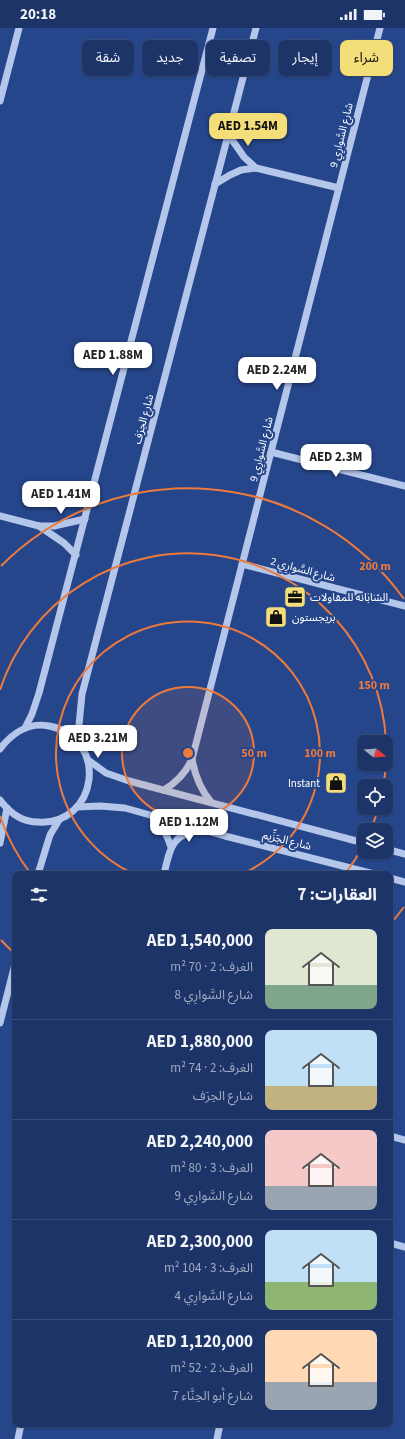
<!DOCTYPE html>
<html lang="ar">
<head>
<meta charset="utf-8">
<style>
	:root { --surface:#1c3468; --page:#253c6e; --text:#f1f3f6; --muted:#a0aac0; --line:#3a4f7c; --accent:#f3de7a }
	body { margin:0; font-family:"Source Sans 3","Noto Sans Arabic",sans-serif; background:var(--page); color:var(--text); direction:rtl; height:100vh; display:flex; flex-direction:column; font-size:15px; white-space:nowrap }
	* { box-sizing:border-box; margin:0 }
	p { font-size:13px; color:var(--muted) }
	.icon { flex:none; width:22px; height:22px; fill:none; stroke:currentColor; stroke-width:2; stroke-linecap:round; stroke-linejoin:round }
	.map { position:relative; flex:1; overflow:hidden; direction:ltr }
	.side { position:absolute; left:12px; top:843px; width:381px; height:556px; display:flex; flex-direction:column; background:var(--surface); border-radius:8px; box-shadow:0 1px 3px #0004,0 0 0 1px var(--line); direction:rtl }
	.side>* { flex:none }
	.guide { position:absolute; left:12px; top:12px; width:381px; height:36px; direction:rtl; display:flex; gap:8px }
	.needle { width:26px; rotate:107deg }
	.buttons { position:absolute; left:357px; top:707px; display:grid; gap:8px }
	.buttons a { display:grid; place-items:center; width:36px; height:36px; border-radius:8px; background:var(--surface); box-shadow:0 1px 3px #0004,0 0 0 1px var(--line); font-size:20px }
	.price { position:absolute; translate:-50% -34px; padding:0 9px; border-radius:8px; background:#fff; color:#222; font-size:13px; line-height:26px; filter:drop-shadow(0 1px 2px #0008) }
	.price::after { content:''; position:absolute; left:50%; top:24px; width:12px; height:9px; margin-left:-6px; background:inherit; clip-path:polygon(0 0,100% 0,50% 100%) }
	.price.on { background:var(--accent); color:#111 }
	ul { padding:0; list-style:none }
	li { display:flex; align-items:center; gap:12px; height:100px; padding:0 16px }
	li+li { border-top:1px solid var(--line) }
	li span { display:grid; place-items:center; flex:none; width:112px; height:80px; border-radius:8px; color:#555 }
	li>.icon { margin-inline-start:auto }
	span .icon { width:48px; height:48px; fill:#fffc; stroke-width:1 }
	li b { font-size:17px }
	h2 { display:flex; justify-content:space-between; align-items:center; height:48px; padding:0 16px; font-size:17px }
	.chip { padding:0 14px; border-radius:8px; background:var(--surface); box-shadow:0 1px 3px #0004,0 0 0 1px var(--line); font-size:14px; line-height:36px }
	.chip.on { background:var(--accent); color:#111 }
	.status { display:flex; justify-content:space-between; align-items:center; height:28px; padding:0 20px; background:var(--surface); direction:ltr }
	.status svg { height:11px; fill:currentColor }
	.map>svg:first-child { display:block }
</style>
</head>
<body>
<div class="status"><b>20:18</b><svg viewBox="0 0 49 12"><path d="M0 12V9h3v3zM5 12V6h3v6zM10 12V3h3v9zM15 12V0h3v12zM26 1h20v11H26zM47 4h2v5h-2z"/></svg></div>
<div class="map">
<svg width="405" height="1411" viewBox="0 0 405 1411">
	<rect width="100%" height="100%" fill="#26468b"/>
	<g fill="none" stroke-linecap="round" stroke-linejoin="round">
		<!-- minor -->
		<g stroke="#b4c6ea" stroke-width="7">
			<path d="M0,73L19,0"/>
			<path d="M228,106L244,129L256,140"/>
			<path d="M215,156L230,147L241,142L256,140L339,160"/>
			<path d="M271,424L405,458"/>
			<path d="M0,488L39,498H54L85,491"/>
			<path d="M39,498L64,515L76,527"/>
			<path d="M242,536L405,578"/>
			<path d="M25,700L32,686L39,665L213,0"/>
			<path d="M82,718L79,697L82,666L256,0"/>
			<path d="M0,721C12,705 29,694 49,698C110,710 98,798 38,794C22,794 9,784 0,772"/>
			<path d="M192,731C195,748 200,761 211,774"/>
			<path d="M88,732L106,745L129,753L364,815"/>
			<path d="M164,762C177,754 186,745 192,731L380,0"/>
			<path d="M77,779L100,778L125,780L225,808L374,846"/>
			<path d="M152,788C162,797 167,806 171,819"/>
			<path d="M0,815L7,780"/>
			<path d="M386,821L405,826"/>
			<path d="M38,846L50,807L59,792"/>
			<path d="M164,846C170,821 171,807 200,801"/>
			<path d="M390,850L405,854"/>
			<path d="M0,995L15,936"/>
			<path d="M390,1108L405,1112"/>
			<path d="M390,1215L405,1219"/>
			<path d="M18,1411L21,1396"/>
			<path d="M217,1411L220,1396"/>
		</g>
	</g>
	<!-- distance rings -->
	<circle cx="188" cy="725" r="66" fill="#ed7a3d" fill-opacity=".12"/>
	<g fill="none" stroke="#ed7a3d" stroke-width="2">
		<circle cx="188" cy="725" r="66"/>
		<path d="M134 846A132 132 0 1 1 242 846"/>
		<path d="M386 737A198 198 0 0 1 383 758M378 781A198 198 0 0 1 371 801M364 816A198 198 0 0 1 345 846M31 846A198 198 0 0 1 0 788M0 662A198 198 0 0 1 386 713"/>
		<path d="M404 879A265 265 0 0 1 391 895M14 925A265 265 0 0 1 1 912M1 538A265 265 0 0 1 404 571"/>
	</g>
	<!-- icons -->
	<defs>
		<g id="office-square" transform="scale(1.15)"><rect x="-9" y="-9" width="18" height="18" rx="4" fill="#f3de7a" stroke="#26468b"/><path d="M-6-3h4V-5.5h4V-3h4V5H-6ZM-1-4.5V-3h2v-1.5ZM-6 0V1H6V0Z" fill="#111"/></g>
		<g id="shop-square" transform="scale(1.15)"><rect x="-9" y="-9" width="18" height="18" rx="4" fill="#f3de7a" stroke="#26468b"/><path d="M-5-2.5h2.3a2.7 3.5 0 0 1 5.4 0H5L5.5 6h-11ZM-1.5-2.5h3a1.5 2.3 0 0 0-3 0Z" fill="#111"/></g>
	</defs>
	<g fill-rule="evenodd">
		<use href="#office-square" x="295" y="569"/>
		<use href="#shop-square" x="276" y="589"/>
		<use href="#shop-square" x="336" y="755"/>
	</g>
	<g text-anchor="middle" stroke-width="4" stroke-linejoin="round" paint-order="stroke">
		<!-- street labels -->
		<g font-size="11" fill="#fff" stroke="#26468b">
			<text transform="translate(341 107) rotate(-76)" y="4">شارع السَّوارِي 9</text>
			<text transform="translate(143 391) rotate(-75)" y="4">شارع الحِرَف</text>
			<text transform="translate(261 421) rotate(-76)" y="4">شارع السَّوارِي 9</text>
			<text transform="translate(303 541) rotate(15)" y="4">شارع السَّوارِي 2</text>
			<text transform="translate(287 812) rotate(14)" y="4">شارع الجَزِّيم</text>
		</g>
		<!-- poi labels -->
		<g font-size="11" fill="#fff" stroke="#26468b" text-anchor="start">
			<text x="310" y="573">الشابانه للمقاولات</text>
			<text x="292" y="593">بريجستون</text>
			<text x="320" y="759" text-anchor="end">Instant</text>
		</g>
	</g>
	<circle cx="188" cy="725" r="6" fill="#ed7a3d" stroke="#26468b" stroke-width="2"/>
	<g font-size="12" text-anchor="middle" font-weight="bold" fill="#ed7a3d" stroke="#26468b" stroke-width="4" stroke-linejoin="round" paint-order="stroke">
		<text x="375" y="542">200 m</text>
		<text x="374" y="661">150 m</text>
		<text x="254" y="729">50 m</text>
		<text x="320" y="729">100 m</text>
	</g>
</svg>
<div class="buttons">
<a><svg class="needle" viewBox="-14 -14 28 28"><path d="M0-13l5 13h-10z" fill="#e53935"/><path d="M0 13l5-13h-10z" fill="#a0aac0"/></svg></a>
<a><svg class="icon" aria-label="locate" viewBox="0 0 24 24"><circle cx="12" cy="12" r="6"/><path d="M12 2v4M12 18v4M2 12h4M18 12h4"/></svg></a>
<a><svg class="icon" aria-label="layers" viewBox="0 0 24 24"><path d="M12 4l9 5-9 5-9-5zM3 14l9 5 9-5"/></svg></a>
</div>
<b class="price on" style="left:248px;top:119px">AED 1.54M</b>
<b class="price" style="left:113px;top:348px">AED 1.88M</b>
<b class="price" style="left:277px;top:363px">AED 2.24M</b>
<b class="price" style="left:336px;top:450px">AED 2.3M</b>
<b class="price" style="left:61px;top:487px">AED 1.41M</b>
<b class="price" style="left:98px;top:731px">AED 3.21M</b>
<b class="price" style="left:189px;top:815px">AED 1.12M</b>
<div class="guide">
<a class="chip on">شراء</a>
<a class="chip">إيجار</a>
<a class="chip">تصفية</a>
<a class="chip">جديد</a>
<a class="chip">شقة</a>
</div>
<section class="side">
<h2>العقارات: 7<svg class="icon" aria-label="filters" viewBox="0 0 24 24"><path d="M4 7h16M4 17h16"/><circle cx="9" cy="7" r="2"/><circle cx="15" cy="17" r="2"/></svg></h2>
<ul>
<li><span style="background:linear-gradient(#dfe7d0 70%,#7fa58c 0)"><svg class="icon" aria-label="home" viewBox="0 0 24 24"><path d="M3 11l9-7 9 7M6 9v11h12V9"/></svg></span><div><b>AED 1,540,000</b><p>الغرف: 2 · 70 m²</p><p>شارع السَّوارِي 8</p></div></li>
<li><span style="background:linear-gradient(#bfe0f5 70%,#c2b280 0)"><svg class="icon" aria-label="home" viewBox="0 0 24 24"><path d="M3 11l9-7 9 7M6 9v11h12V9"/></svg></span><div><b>AED 1,880,000</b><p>الغرف: 2 · 74 m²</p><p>شارع الحِرَف</p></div></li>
<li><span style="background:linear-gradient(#f6c9c9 70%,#9aa5b1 0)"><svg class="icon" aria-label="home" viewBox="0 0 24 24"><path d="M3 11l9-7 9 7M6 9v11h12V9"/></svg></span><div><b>AED 2,240,000</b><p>الغرف: 3 · 80 m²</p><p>شارع السَّوارِي 9</p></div></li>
<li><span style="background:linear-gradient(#bfe0f5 65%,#8fb573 0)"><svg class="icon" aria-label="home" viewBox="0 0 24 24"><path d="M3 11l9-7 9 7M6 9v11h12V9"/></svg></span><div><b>AED 2,300,000</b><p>الغرف: 3 · 104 m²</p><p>شارع السَّوارِي 4</p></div></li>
<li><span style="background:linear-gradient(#ffd9b3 65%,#9aa5b1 0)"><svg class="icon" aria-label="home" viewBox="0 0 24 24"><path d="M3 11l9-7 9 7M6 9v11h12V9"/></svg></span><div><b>AED 1,120,000</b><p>الغرف: 2 · 52 m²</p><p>شارع أبو الحِنَّاء 7</p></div></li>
</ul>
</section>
</div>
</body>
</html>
